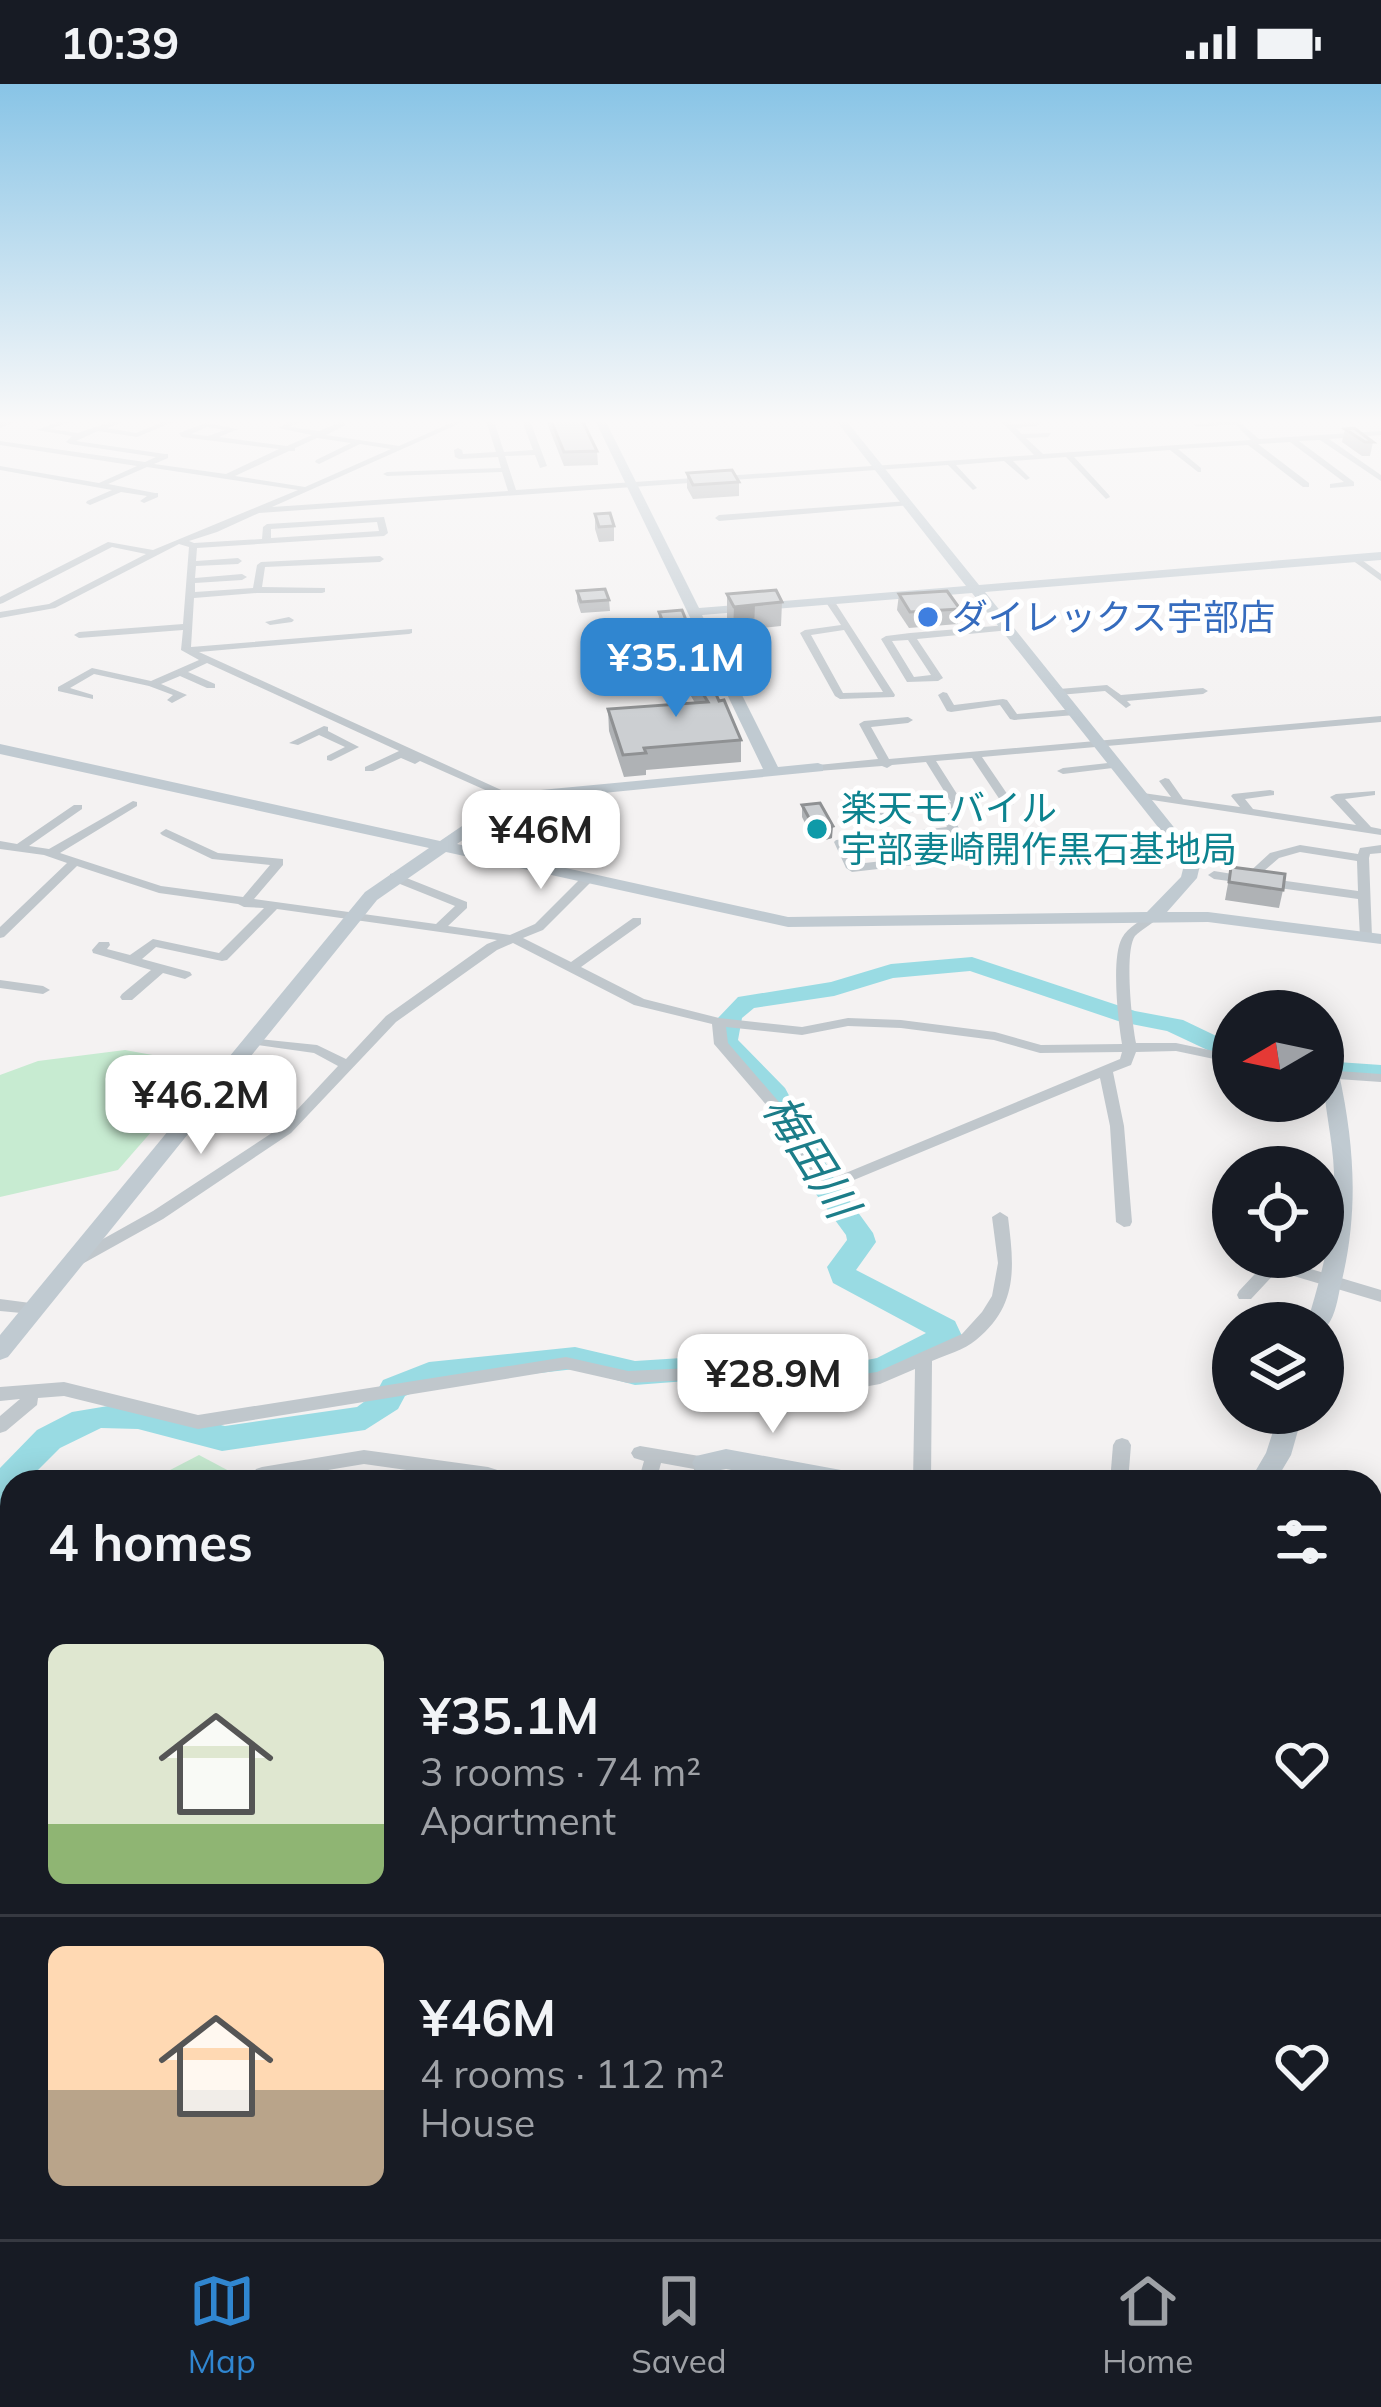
<!DOCTYPE html>
<html lang="en">
<head>
<meta charset="utf-8">
<style>
	:root { --surface:#171b24; --page:#242831; --text:#f1f3f6; --muted:#9ea1a6; --line:#363941; --accent:#3086d0 }
	body { margin:0; font-family:Mulish,"Noto Sans JP",sans-serif; background:var(--page); color:var(--text); height:100vh; display:flex; flex-direction:column; font-size:45px; white-space:nowrap }
	* { box-sizing:border-box; margin:0 }
	p { font-size:39px; color:var(--muted) }
	.icon { flex:none; width:66px; height:66px; fill:none; stroke:currentColor; stroke-width:2; stroke-linecap:round; stroke-linejoin:round }
	.map { position:relative; flex:1; overflow:hidden }
	.details { position:absolute; left:0px; top:1386px; width:1383px; height:771px; display:flex; flex-direction:column; background:var(--surface); border-radius:36px 36px 0 0; box-shadow:0 6px 30px #0003 }
	.details>* { flex:none }
	.needle { width:78px; rotate:261deg }
	.tools { position:absolute; left:1212px; top:906px; display:grid; gap:24px }
	.tools a { display:grid; place-items:center; width:132px; height:132px; border-radius:50%; background:var(--surface); box-shadow:0 6px 30px #0003; font-size:60px }
	.price { position:absolute; translate:-50% -102px; padding:0 27px; border-radius:24px; background:#fff; color:#222; font-size:39px; line-height:78px; filter:drop-shadow(0 3px 6px #0008) }
	.price::after { content:''; position:absolute; left:50%; top:72px; width:36px; height:27px; margin-left:-18px; background:inherit; clip-path:polygon(0 0,100% 0,50% 100%) }
	.price.on { background:var(--accent); color:#fff }
	ul { padding:0; list-style:none }
	li { display:flex; align-items:center; gap:36px; height:300px; padding:0 48px }
	li+li { border-top:3px solid var(--line) }
	li span { display:grid; place-items:center; flex:none; width:336px; height:240px; border-radius:18px; color:#555 }
	li>.icon { margin-inline-start:auto }
	span .icon { width:144px; height:144px; fill:#fffc; stroke-width:1 }
	li b { font-size:51px }
	h2 { display:flex; justify-content:space-between; align-items:center; height:144px; padding:0 48px; font-size:51px }
	.status { display:flex; justify-content:space-between; align-items:center; height:84px; padding:0 60px; background:var(--surface); direction:ltr }
	.status svg { height:33px; fill:currentColor }
	.menu { display:flex; justify-content:space-around; align-items:center; height:168px; border-top:3px solid var(--line); background:var(--surface); font-size:33px; color:var(--muted) }
	.menu a { display:grid; justify-items:center; gap:6px }
	.menu .on { color:var(--accent) }
	.map>svg:first-child { display:block }
</style>
</head>
<body>
<div class="status"><b>10:39</b><svg viewBox="0 0 49 12"><path d="M0 12V9h3v3zM5 12V6h3v6zM10 12V3h3v9zM15 12V0h3v12zM26 1h20v11H26zM47 4h2v5h-2z"/></svg></div>
<div class="map">
<svg width="1381" height="2155" viewBox="0 0 1381 2155">
	<rect width="100%" height="100%" fill="#f4f2f2"/>
	<!-- green -->
	<g fill="#c7ebd1">
		<path d="M125,966L180,976L166,1031L118,1086L0,1113V991L38,977Z"/>
		<path d="M199,1371L231,1388L238,1398H147Z"/>
		<path d="M1371,1855L1381,1874V2155H1063L1071,2145H1371Z"/>
	</g>
	<g fill="none" stroke-linecap="round" stroke-linejoin="round">
		<!-- river -->
		<g fill="#99dbe3" fill-rule="evenodd">
			<path d="M972,873L1135,927L1183,936L1233,960V978L1167,947L1121,938L970,887L893,894L834,912L754,924L742,934L738,956L785,1004L836,1098L873,1149L876,1158L856,1186L955,1237L962,1252L958,1260L895,1292L837,1306L776,1290L635,1301L575,1285L432,1301L405,1312L398,1325L365,1346L222,1367L138,1345L101,1344L60,1364L26,1398H12V1422L0,1426V1384L37,1346L72,1328L126,1319L225,1342L357,1323L376,1309L383,1296L429,1278L575,1263L635,1277L776,1268L837,1282L877,1274L926,1249L833,1199L827,1183L847,1156L846,1151L810,1102L765,1014L714,958L718,934L738,913L831,898L891,880Z"/>
			<path d="M1323,977L1381,981V997L1323,993Z"/>
		</g>
		<!-- street -->
		<g fill="#c0c7cc" fill-rule="evenodd">
			<path d="M13,334H24L0,344V339Z"/>
			<path d="M68,334L70,338L50,345L78,349L122,334H133L107,344L136,349L172,334H183L137,353L98,347L76,357L165,370H168V374L154,380L226,390L279,365L182,353L179,349L206,339L238,345L219,353L287,362L312,351L278,344L296,334H306L290,343L319,347L343,337L346,341L326,351L399,362L462,334H472L272,423L508,407L502,388L387,392L383,390L387,388L501,384L498,373L459,375L455,373L454,366L458,364L462,366L463,370L496,368L485,334H493L504,368L533,366L521,334H529L547,382L540,384L535,371L505,372L516,406L1034,371L998,334H1006L1012,340L1040,338L1037,342L1016,344L1022,350L1051,349L1048,353L1026,354L1043,370L1251,356L1235,340L1198,343L1194,341L1237,336L1259,355L1381,347V351L1329,355L1381,391V397L1320,356L1299,357L1354,398V402L1330,404V400L1344,398L1290,358L1258,360L1309,399V403H1303L1248,361L1178,365L1201,384V388H1198L1170,366L1074,373L1109,411L1110,413L1106,415L1066,373L1013,377L1030,394L1026,396L1004,377L956,381L977,404L973,406L948,381L259,429L217,448L189,457L194,459L262,455L263,443L267,440L384,433L388,449L384,452L197,464L196,477L238,474L242,477L238,480L196,482L195,494L242,490L247,493L242,496L195,499V508L253,504L257,481L261,478L380,472L384,475L380,478L265,483L262,503L325,504V508L322,509H257L194,514L191,563L412,545V549L409,550L199,568L521,715L523,717L517,720L420,677L415,680L401,674L373,687H365V683L399,667L207,579L188,588L215,600V604H207L180,592L161,600L187,611L172,619L167,616L173,611L149,602L94,590L70,604L93,611V615L58,607V603L92,584L151,597L199,576L181,566L183,546L79,554L74,551L79,548L183,540L189,463L179,460L55,524L0,534V528L49,520L146,470L112,463L3,519L0,520V513L108,458L153,466L298,406L147,383L108,400L155,409H158V413L144,419L140,417L147,412L121,408L90,421L86,419L87,417L112,406L0,386V382L99,399L137,382L0,361V357L145,378L156,373L70,360L66,358L72,352L37,346ZM207,343L225,346L208,352L191,350ZM317,354L351,359L316,376L315,378L319,380L360,360L391,365L305,403L235,392L289,367H295V364ZM377,438L379,447L271,454V445Z"/>
			<path d="M908,417H911V421L719,437L715,434L719,431Z"/>
			<path d="M1355,471L1381,490V497L1352,476L1351,474Z"/>
			<path d="M830,514L833,515L895,611L894,613L840,615L835,612L800,549L805,546L841,541L825,517ZM844,546L883,608L843,609L811,551Z"/>
			<path d="M289,533L294,536L292,538L270,541L265,538Z"/>
			<path d="M1007,541L1010,542V546L917,555L943,594L938,597L907,598L881,555L886,552L910,549ZM908,556L931,591L914,593L892,557Z"/>
			<path d="M1107,601L1121,611L1203,604L1208,607L1203,610L1127,617L1131,621L1126,624L1105,607L1059,611L1054,608L1059,605Z"/>
			<path d="M943,608L947,609L954,621L1003,615L1007,616L1017,630L1075,625L1080,628L1075,631L1014,636L1010,635L1000,621L951,628L947,627L938,611Z"/>
			<path d="M1381,632V638L982,673L1014,720L1008,723L1004,722L972,674L936,677L964,721L962,723L947,725L976,771L974,774L852,788L846,784L834,758L836,756L947,743L936,726L881,731L875,728L877,726L951,718L926,678L892,681L887,684L882,682L818,687L812,684L818,681L878,675L859,640L864,637L908,633L913,636L908,639L871,643L889,675ZM951,750L962,768L856,780L847,761Z"/>
			<path d="M324,642L328,643V647L359,663L331,677L327,676V672L345,663L319,651L298,661L289,659Z"/>
			<path d="M1117,678L1121,679V683L1063,690L1057,687L1063,684Z"/>
			<path d="M1165,694L1169,695L1183,715L1240,723L1231,712L1233,710L1270,706L1274,707V711L1245,715L1253,725L1356,741L1330,713L1336,710L1375,707V711L1345,715L1371,743L1381,745V751L1139,714L1137,712L1143,709L1171,713L1159,697Z"/>
			<path d="M133,717L137,718V722L60,769L161,802L243,813L270,781L212,775L162,751L160,749L166,745L218,769L283,775V781L254,815L436,840L455,822L390,796V790L394,789L467,818V824L448,842L510,851L535,840L583,792H591V798L543,846L523,854L571,878L633,834H641V840L581,883L644,915L719,934L802,943L848,934L901,936L995,948L1041,961L1122,960C1118,937 1111,873 1122,854C1128,843 1141,836 1152,830L1158,834C1152,840 1141,846 1135,852C1124,867 1132,940 1136,959H1176L1233,971V979L1176,967L1136,968L1131,981L1113,988L1124,1042L1132,1138L1130,1142L1124,1143L1116,1138L1110,1042L1100,994L820,1110L812,1105L774,1030L714,960L712,940L634,921L513,859L497,866L396,938L291,1049L163,1135L75,1184L69,1182L67,1178L69,1174L153,1127L281,1043L338,982L314,969L250,960L248,957L250,954L317,961L346,975L386,932L487,860L497,856L277,825L227,876L222,877L156,863L142,875L190,888L192,891L185,895L163,889L132,916H122L120,913L122,910L151,886L93,869L92,866L99,858H109L110,861L107,865L130,871L153,855L219,869L264,824L244,823L238,820L159,809L77,782L4,853L0,854V843L67,779L44,771L0,765V757L17,760L74,721H82V725L29,762L49,765ZM848,942L901,944L994,956L1040,969L1122,968L1120,975L824,1098L785,1025L728,959L726,943L802,951Z"/>
			<path d="M1300,761L1358,770L1360,764L1381,761V769L1370,770L1369,774L1372,853L1370,856H1362L1360,853L1358,815L1214,795L1208,791L1214,787L1245,792L1270,769ZM1300,768L1357,777L1358,807L1257,793L1279,774Z"/>
			<path d="M0,896L43,902L50,906L43,910L0,904Z"/>
			<path d="M1323,986L1381,990V998L1323,994Z"/>
			<path d="M1000,1128L1008,1133C1014,1182 1019,1221 976,1256C964,1266 946,1271 932,1277L931,1398H913L915,1285L880,1300L836,1308L773,1292L628,1299L566,1285L198,1345L64,1312L38,1314L37,1321L6,1347L0,1349V1332L20,1315L0,1317V1303L64,1298L198,1331L566,1273L628,1287L773,1280L836,1294L877,1288L962,1250L982,1228L992,1212L998,1179L992,1133Z"/>
			<path d="M1274,1174L1381,1206V1218L1277,1187L1251,1215H1239L1237,1211L1239,1207L1268,1176Z"/>
			<path d="M0,1215L38,1220L40,1224L38,1228L32,1230L0,1227Z"/>
			<path d="M1122,1354L1128,1356L1131,1361L1128,1398H1110L1113,1361L1116,1356Z"/>
			<path d="M640,1362L711,1374L714,1379L709,1398H691L694,1385L661,1379L656,1398H638L644,1377L634,1374L631,1369L634,1364Z"/>
			<path d="M364,1366L488,1383L520,1393L523,1398H491L364,1380L262,1397L256,1395L253,1390L256,1385L262,1383Z"/>
			<path d="M1371,1482L1381,1485V1501L1371,1498Z"/>
			<path d="M1371,1611L1378,1613L1381,1619V1652L1374,1650L1371,1644Z"/>
			<path d="M1381,1826V1889L1379,1893L1371,1897V1834L1373,1829Z"/>
			<rect x="1344" y="2145" width="26" height="10"/>
		</g>
		<!-- secondary -->
		<g fill="#c0cad1" fill-rule="evenodd">
			<path d="M594,334H604L699,524L966,502L834,334H844L979,501L1381,468V476L985,508L1201,777L1197,794L1167,828H1208L1381,850V860L1208,838L788,843L446,768L377,816L8,1273L0,1276V1251L365,808L429,764L0,670V660L440,757L484,727L530,707L763,685ZM972,509L1185,777L1181,793L1147,828L788,833L457,760L496,733L533,716L823,687V681L818,679L778,683L702,531Z"/>
			<path d="M1329,984L1339,990C1355,1063 1359,1131 1340,1204C1337,1219 1334,1237 1323,1246V1239H1307C1322,1190 1335,1141 1334,1089C1333,1054 1323,1020 1323,985Z"/>
			<path d="M1279,1329H1303L1291,1371L1275,1398H1249L1266,1369Z"/>
			<path d="M726,1365L852,1388L861,1391L865,1398H797L726,1385L705,1389L696,1386L692,1379L696,1372Z"/>
			<path d="M0,1886L12,1891V1923L0,1918Z"/>
		</g>
	</g>
	<!-- wall -->
	<g fill="#afb2b5">
		<path d="M545,334H581L597,367L598,381L564,382Z"/>
		<path d="M1298,334H1350L1307,338Z"/>
		<path d="M1345,345L1373,358L1370,372H1362L1342,358Z"/>
		<path d="M687,389L739,398V412L693,415L687,404Z"/>
		<path d="M595,430L614,442V457L599,458L595,445Z"/>
		<path d="M577,507L609,516L610,527L581,529L577,517Z"/>
		<path d="M727,510L782,518L781,542L733,547L727,534Z"/>
		<path d="M899,510L960,525L958,540L909,544L897,526Z"/>
		<path d="M659,528L690,546V563L668,564L659,544Z"/>
		<path d="M684,579L717,594V611L741,656V678L646,686V691L624,693L609,647L608,625L695,619L684,600Z"/>
		<path d="M802,721L832,754L815,759L802,733Z"/>
		<path d="M1231,783L1283,806L1279,824L1225,816Z"/>
	</g>
	<!-- shaded-wall -->
	<g fill="#8f9193">
		<path d="M755,520L754,544L733,547L734,523Z"/>
		<path d="M833,742L832,754L815,759L816,747Z"/>
	</g>
	<!-- building -->
	<g fill="#cccfd2" stroke="#8f9193" stroke-width="3">
		<path d="M550,334H581L597,367L564,368Z"/>
		<path d="M1354,344L1373,358H1365L1345,345Z"/>
		<path d="M732,386L739,398L693,401L687,389Z"/>
		<path d="M610,429L614,442L599,443L595,430Z"/>
		<path d="M605,505L609,516L581,518L577,507Z"/>
		<path d="M776,506L782,518L734,523L727,510Z"/>
		<path d="M947,507L960,525L910,528L899,510Z"/>
		<path d="M682,526L690,546L667,548L659,528Z"/>
		<path d="M708,577L717,594H709L719,617L724,616L741,656L644,664L646,669L623,671L608,625L708,618L684,579Z"/>
		<path d="M820,719L833,742L816,747L802,721Z"/>
		<path d="M1231,783L1285,790L1283,806L1229,798Z"/>
	</g>
	<!-- sky -->
	<linearGradient id="sky" x2="0" y2="1"><stop stop-color="#88c4e6"/><stop offset="0.53" stop-color="#faf9f9"/><stop offset="1" stop-color="#faf9f9" stop-opacity="0"/></linearGradient>
	<rect width="1381" height="636" fill="url(#sky)"/>
	<!-- markers -->
	<circle fill="#3f7fe0" stroke="#fff" stroke-width="4.5" cx="928" cy="533" r="12"/>
	<circle fill="#0f9aa8" stroke="#fff" stroke-width="4.5" cx="817" cy="745" r="12"/>
	<g text-anchor="middle" stroke-width="10" stroke-linejoin="round" paint-order="stroke">
		<!-- far-shop labels -->
		<g font-size="36" fill="#366cbe" stroke="#fff" text-anchor="start">
			<text x="952" y="546">ダイレックス宇部店</text>
		</g>
		<!-- far-culture labels -->
		<g font-size="36" fill="#0d838f" stroke="#fff" text-anchor="start">
			<text x="841" y="737">楽天モバイル<tspan x="841" dy="41">宇部妻崎開作黒石基地局</tspan></text>
		</g>
		<!-- water labels -->
		<g font-size="45" font-style="italic" fill="#1c7d89" stroke="#fff">
			<text transform="translate(811 1072) rotate(58)" y="16">梅田川</text>
		</g>
	</g>
</svg>
<div class="tools">
<a><svg class="needle" viewBox="-14 -14 28 28"><path d="M0-13l5 13h-10z" fill="#e53935"/><path d="M0 13l5-13h-10z" fill="#9ea1a6"/></svg></a>
<a><svg class="icon" aria-label="locate" viewBox="0 0 24 24"><circle cx="12" cy="12" r="6"/><path d="M12 2v4M12 18v4M2 12h4M18 12h4"/></svg></a>
<a><svg class="icon" aria-label="layers" viewBox="0 0 24 24"><path d="M12 4l9 5-9 5-9-5zM3 14l9 5 9-5"/></svg></a>
</div>
<b class="price on" style="left:676px;top:636px">¥35.1M</b>
<b class="price" style="left:541px;top:808px">¥46M</b>
<b class="price" style="left:201px;top:1073px">¥46.2M</b>
<b class="price" style="left:773px;top:1352px">¥28.9M</b>
<section class="details">
<h2>4 homes<svg class="icon" aria-label="filters" viewBox="0 0 24 24"><path d="M4 7h16M4 17h16"/><circle cx="9" cy="7" r="2"/><circle cx="15" cy="17" r="2"/></svg></h2>
<ul>
<li><span style="background:linear-gradient(#dfe7d0 75%,#8fb573 0)"><svg class="icon" aria-label="home" viewBox="0 0 24 24"><path d="M3 11l9-7 9 7M6 9v11h12V9"/></svg></span><div><b>¥35.1M</b><p>3 rooms · 74 m²</p><p>Apartment</p></div><svg class="icon" aria-label="heart" viewBox="0 0 24 24"><path d="M12 20l-8-8c-3-5 5-10 8-4 3-6 11-1 8 4z"/></svg></li>
<li><span style="background:linear-gradient(#ffd9b3 60%,#b9a48a 0)"><svg class="icon" aria-label="home" viewBox="0 0 24 24"><path d="M3 11l9-7 9 7M6 9v11h12V9"/></svg></span><div><b>¥46M</b><p>4 rooms · 112 m²</p><p>House</p></div><svg class="icon" aria-label="heart" viewBox="0 0 24 24"><path d="M12 20l-8-8c-3-5 5-10 8-4 3-6 11-1 8 4z"/></svg></li>
</ul>
</section>
</div>
<nav class="menu">
<a class="on"><svg class="icon" aria-label="map" viewBox="0 0 24 24"><path d="M3 6l6-2 6 2 6-2v14l-6 2-6-2-6 2zM9 4v14M15 6v14"/></svg>Map</a>
<a><svg class="icon" aria-label="saved" viewBox="0 0 24 24"><path d="M7 4h10v16l-5-4-5 4z"/></svg>Saved</a>
<a><svg class="icon" aria-label="home" viewBox="0 0 24 24"><path d="M3 11l9-7 9 7M6 9v11h12V9"/></svg>Home</a>
</nav>
</body>
</html>
